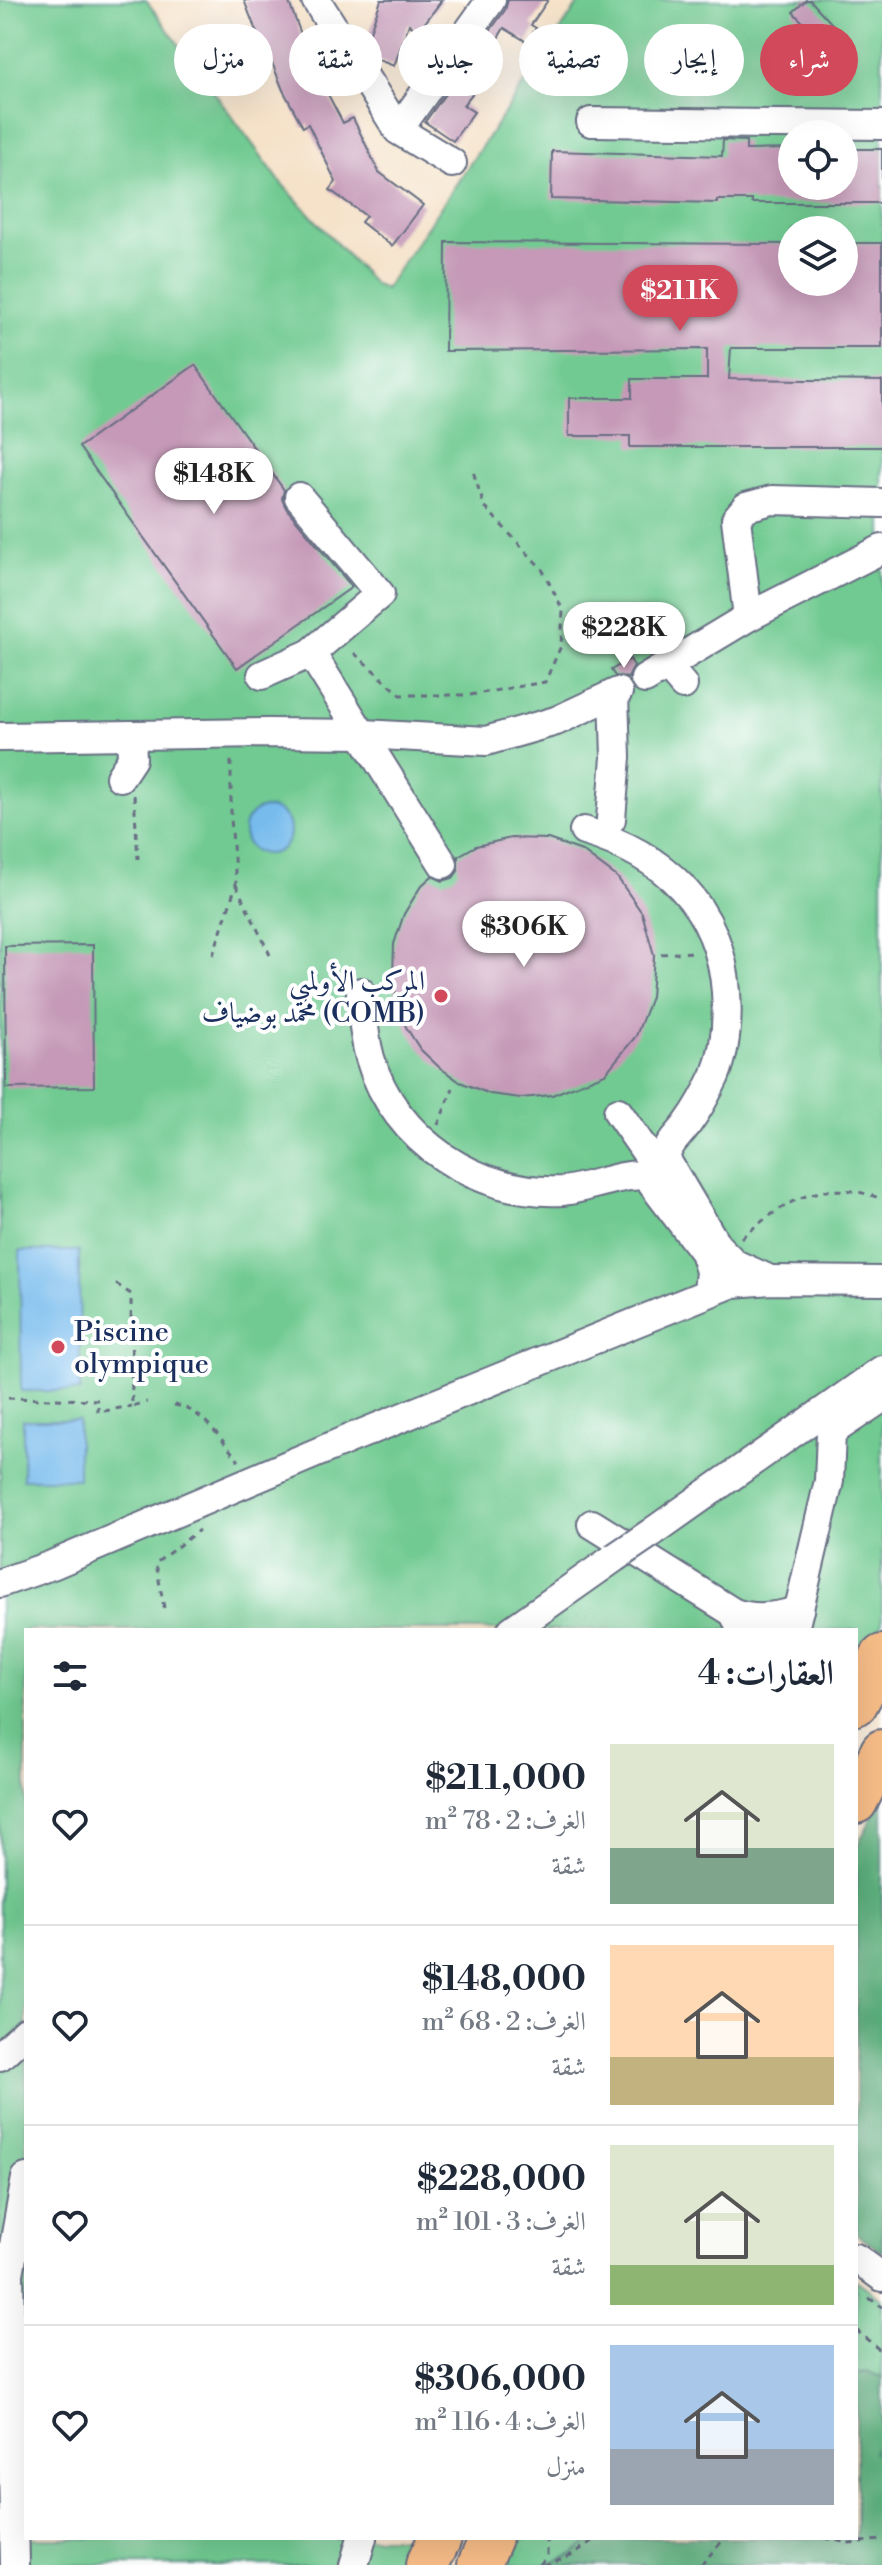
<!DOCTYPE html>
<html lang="ar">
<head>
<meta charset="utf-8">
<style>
	:root { --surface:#fff; --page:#f6f6f7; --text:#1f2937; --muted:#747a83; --line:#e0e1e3; --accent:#d1495b }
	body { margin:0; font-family:"Libre Bodoni",Amiri,serif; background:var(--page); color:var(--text); direction:rtl; height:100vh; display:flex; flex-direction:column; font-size:30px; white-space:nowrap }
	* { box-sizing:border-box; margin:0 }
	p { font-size:26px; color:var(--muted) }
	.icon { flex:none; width:44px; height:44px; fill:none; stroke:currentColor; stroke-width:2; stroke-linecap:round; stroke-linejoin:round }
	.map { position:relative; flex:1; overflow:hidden; direction:ltr }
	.side { position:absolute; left:24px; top:1628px; width:834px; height:912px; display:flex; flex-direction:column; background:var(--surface); border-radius:0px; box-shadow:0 8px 32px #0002; direction:rtl }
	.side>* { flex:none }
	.top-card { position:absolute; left:24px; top:24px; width:834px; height:72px; direction:rtl; display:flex; gap:16px }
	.fabs { position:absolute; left:778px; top:120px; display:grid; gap:16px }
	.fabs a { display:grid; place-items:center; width:80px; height:80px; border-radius:50%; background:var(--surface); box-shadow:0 8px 32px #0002; font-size:40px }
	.price { position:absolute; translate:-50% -68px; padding:0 18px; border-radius:28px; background:#fff; color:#222; font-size:26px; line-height:52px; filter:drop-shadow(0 2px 4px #0008) }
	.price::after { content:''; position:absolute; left:50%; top:48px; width:24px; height:18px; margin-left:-12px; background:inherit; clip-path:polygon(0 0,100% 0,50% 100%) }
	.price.current { background:var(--accent); color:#fff }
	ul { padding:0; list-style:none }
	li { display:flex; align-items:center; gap:24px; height:200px; padding:0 24px }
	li+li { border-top:2px solid var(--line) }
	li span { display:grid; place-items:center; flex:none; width:224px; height:160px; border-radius:0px; color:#555 }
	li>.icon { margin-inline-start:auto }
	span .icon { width:96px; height:96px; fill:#fffc; stroke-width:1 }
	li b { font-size:34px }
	h2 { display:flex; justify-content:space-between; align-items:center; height:96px; padding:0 24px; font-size:34px }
	.chip { padding:0 28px; border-radius:36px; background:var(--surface); box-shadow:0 8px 32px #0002; font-size:28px; line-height:72px }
	.chip.current { background:var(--accent); color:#fff }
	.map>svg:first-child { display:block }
</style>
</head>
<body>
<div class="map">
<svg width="882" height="2565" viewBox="0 0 882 2565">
	<rect width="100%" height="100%" fill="#fff"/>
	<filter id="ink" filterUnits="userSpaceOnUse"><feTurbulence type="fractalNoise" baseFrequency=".0125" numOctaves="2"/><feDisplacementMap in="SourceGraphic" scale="16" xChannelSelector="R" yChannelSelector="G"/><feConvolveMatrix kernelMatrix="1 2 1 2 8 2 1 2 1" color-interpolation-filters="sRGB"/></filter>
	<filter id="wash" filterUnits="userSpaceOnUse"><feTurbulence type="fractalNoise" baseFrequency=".006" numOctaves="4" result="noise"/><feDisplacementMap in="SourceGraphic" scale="32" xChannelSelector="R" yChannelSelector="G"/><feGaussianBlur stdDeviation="1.8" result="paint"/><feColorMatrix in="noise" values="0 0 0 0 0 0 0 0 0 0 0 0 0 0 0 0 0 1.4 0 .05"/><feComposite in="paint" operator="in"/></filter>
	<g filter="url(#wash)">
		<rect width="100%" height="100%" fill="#f5e2c9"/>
		<!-- green -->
		<g fill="#71ca91" stroke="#467c78" stroke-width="2" fill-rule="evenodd">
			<path d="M0,0H146L282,184L375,285L385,289L581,0H882V1624L856,1670V1630H26V2538H423L410,2565H0ZM792,134H844V186H792ZM792,230H844V282H792Z"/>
			<path d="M856,2280L882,2299V2565H507L518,2538H856Z"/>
		</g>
		<!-- forest -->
		<g fill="#5cae7b" stroke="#3c6e6c" stroke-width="2">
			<path d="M882,1797V2252L856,2234V1849Z"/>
			<path d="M867,2371L882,2378V2437L873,2452L882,2459V2565H544L571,2555L586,2543L587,2538H856V2374Z"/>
		</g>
		<!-- water -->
		<g fill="#77bbed" stroke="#4975a6" stroke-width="2">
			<circle cx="267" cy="831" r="23"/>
			<path d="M20,1251H79L80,1391H21Z"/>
			<rect x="23" y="1420" width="55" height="59"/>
		</g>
		<g id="blocks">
			<!-- building -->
			<g fill="#c599b7">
				<path d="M244,0H288L320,84L322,83L343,123L353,118L379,172L423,205L392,246L361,222L366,216L330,190L336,182L308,124L303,127L283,90L265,45L262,46Z"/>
				<path d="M381,0H442L418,32L409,24L394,66L373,58L365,46Z"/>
				<path d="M508,0H548L531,25L536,28L527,42L504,28L485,60L493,68L463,105L474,112L453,141L425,122L505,10Z"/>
				<path d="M806,0H810L833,25L819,39L793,12Z"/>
				<path d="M723,140L746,141V150L792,149V186H844V149H882V203H752V200H717V203L551,199L552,151L722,156Z"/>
				<path d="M446,242L792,244V282H844V243H882V348H731L729,379L882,381V447H630V436H569V398H632V379H707V349L445,351Z"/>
				<path d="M195,365L284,490L282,499L286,508L352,587L237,668L79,447Z"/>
				<path d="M630,659L634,666L628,678L615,676L611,670Z"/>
				<path d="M511,838L548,839L582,851L617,877L642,913L654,955L651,997L636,1036L605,1074L552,1095L521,1098L490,1094L460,1082L439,1067L420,1049L406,1027L397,1002L393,977L394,944L404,914L421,886L432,876L443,881L453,878L458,871V856L476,846Z"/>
				<path d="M93,945L94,1087L6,1088L5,946Z"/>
			</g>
		</g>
	</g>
	<g filter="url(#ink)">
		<use href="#blocks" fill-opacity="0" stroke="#676e83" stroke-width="2"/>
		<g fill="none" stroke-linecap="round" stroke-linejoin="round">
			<!-- minor casing -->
			<g stroke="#676e83" stroke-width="32">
				<g id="minor">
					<path d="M316,0L398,130L452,163"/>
					<path d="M591,122L882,125"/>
					<path d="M398,130L491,0"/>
					<path d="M299,497L380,594L311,653"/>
					<path d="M748,617L736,519L746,507L772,500L882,503"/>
					<path d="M666,665L683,685"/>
					<path d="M262,675L311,653L443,864"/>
					<path d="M645,679L748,617L882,549"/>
					<path d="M0,737L270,733L364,734L486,741L556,721L618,692"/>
					<path d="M120,777L132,759L131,735"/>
					<path d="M611,819L616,757L614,694"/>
					<path d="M584,831C663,854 720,906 726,992C728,1020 726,1049 715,1076C707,1093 699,1108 688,1123C680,1135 667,1144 665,1158L717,1246L735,1264L766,1278"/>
					<path d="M361,992C362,1015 364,1036 370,1058C394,1141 479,1196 563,1191C586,1189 629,1170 647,1177L704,1252L710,1271L708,1292"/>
					<path d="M618,1112L666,1181"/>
					<path d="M592,1524L734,1613L741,1630"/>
					<path d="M651,1533L882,1370"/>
					<path d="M0,1583L52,1565L349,1439L733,1283L771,1280L882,1281"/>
					<path d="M734,1613C755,1620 779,1617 799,1610"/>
					<path d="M512,1630L614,1558"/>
					<path d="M794,1630L829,1481L831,1432L882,1398"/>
					<path d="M0,2056L26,2032"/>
					<path d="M856,2258L882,2277"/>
					<path d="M15,2565L9,2274L26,2178"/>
					<path d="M354,2565L362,2538"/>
				</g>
			</g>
			<!-- highway casing -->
			<g stroke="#676e83" stroke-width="46">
				<g id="highway">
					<path d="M856,1704L882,1656"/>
					<path d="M856,1802L882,1751"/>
					<path d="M427,2565L440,2538"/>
					<path d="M479,2565L491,2538"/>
				</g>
			</g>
			<!-- path -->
			<g stroke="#676e83" stroke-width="3" stroke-dasharray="6 6" stroke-linecap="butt">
				<path d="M354,653L401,695H470L545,682L561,646L563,610L542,569L484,506L472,468"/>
				<path d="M134,795L138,859"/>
				<path d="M236,885L270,955"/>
				<path d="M661,954L693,952"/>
				<path d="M213,955L236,885L231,818V758"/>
				<path d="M438,1125L453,1088"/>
				<path d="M741,1238C786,1201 822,1176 882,1199"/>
				<path d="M116,1284L131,1294L132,1406L147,1402"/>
				<path d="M8,1398L98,1400V1412L132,1406"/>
				<path d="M174,1405C203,1409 221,1440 239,1461"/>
				<path d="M164,1608L156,1563L199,1530"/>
				<path d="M869,2298L882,2307"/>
				<path d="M856,2330L882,2352"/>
				<path d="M825,2538L848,2543L882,2540"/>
				<path d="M540,2565L547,2555V2538"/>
				<path d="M544,2565L571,2555L598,2538"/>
				<path d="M701,2565L725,2538"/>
			</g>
			<!-- minor -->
			<use href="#minor" stroke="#fff" stroke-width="28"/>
			<!-- highway -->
			<use href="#highway" stroke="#f7bd88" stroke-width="42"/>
			<!-- minor-bridge casing -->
			<g stroke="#676e83" stroke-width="32" stroke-linecap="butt">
				<path id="minor-bridge" d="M614,1558L651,1533"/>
			</g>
			<!-- minor-bridge -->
			<use href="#minor-bridge" stroke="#fff" stroke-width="28"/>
		</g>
	</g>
	<!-- markers -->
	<g fill="#d1495b" stroke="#fff" stroke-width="3">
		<circle cx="441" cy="996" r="8"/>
		<circle cx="58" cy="1347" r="8"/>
	</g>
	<g text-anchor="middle" stroke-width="8" stroke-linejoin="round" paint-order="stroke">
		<!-- poi labels -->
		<g font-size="28" fill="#1b2f5e" stroke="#fff" text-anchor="end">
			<text x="425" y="990">المركب الأولمبي<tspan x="425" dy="32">محمد بوضياف (COMB)</tspan></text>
			<text x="74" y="1341" text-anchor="start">Piscine<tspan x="74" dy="32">olympique</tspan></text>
		</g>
	</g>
</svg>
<div class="fabs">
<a><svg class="icon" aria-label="locate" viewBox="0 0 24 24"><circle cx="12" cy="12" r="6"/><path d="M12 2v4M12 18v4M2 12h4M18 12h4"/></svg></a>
<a><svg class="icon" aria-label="layers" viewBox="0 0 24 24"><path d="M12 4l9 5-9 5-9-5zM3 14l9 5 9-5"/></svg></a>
</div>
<b class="price current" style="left:680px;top:333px">$211K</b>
<b class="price" style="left:214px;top:516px">$148K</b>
<b class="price" style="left:624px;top:670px">$228K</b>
<b class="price" style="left:524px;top:969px">$306K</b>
<div class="top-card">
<a class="chip current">شراء</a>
<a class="chip">إيجار</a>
<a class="chip">تصفية</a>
<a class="chip">جديد</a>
<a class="chip">شقة</a>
<a class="chip">منزل</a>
</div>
<section class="side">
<h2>العقارات: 4<svg class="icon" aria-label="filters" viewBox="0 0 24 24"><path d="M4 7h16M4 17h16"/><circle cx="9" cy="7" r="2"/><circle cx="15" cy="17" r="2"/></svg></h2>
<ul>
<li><span style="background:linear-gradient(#dfe7d0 65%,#7fa58c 0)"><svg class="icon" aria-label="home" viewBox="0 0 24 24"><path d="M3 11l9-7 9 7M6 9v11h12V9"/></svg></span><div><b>$211,000</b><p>الغرف: 2 · 78 m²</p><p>شقة</p></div><svg class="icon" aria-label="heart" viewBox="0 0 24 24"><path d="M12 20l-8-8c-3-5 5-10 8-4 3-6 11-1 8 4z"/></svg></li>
<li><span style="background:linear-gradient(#ffd9b3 70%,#c2b280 0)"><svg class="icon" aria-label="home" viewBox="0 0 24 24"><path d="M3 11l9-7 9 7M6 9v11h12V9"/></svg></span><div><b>$148,000</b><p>الغرف: 2 · 68 m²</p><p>شقة</p></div><svg class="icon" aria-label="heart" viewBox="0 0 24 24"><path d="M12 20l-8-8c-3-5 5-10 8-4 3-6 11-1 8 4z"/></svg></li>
<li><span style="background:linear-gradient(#dfe7d0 75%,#8fb573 0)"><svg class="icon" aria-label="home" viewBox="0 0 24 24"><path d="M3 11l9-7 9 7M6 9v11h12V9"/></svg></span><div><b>$228,000</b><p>الغرف: 3 · 101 m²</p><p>شقة</p></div><svg class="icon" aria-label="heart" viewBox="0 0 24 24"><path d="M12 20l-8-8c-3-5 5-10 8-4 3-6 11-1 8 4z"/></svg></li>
<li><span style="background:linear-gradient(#a9c7e8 65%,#9aa5b1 0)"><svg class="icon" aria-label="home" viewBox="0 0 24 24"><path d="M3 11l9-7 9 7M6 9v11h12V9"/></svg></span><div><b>$306,000</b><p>الغرف: 4 · 116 m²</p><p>منزل</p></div><svg class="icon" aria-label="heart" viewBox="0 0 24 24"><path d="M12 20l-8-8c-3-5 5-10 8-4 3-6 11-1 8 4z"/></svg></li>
</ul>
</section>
</div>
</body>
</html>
